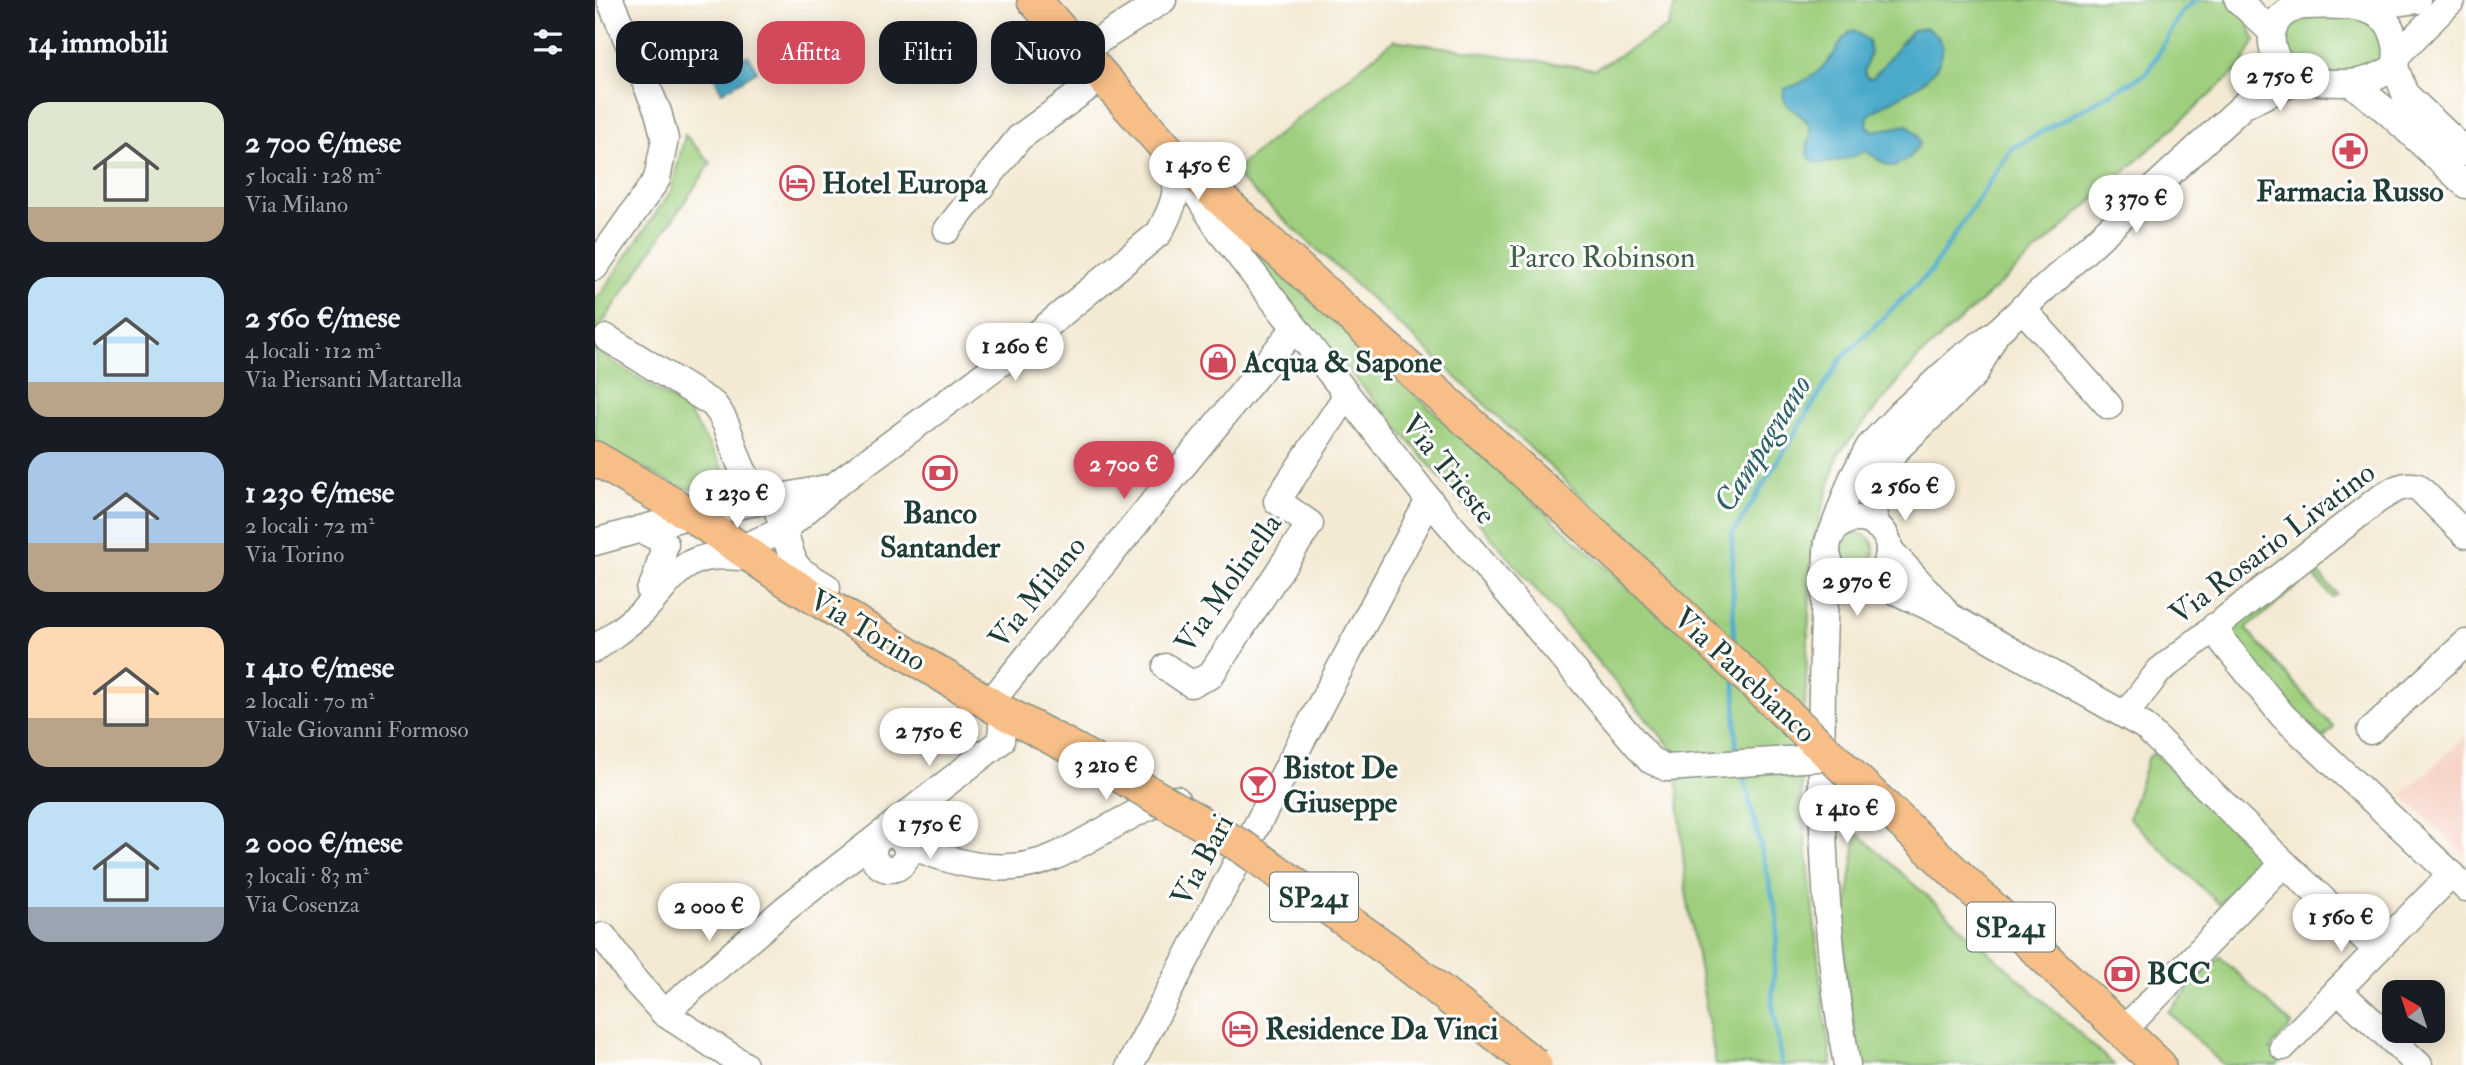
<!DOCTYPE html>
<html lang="it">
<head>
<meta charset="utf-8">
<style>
	:root { --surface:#171b24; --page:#20242c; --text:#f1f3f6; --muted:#9ea1a6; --accent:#d1495b }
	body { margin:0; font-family:"IM FELL Double Pica",serif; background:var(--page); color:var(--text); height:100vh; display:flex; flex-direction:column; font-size:26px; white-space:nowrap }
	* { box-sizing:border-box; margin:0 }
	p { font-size:23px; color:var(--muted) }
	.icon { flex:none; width:38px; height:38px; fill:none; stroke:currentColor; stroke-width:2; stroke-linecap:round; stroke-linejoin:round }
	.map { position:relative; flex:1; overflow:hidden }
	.panel { display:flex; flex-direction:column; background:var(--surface); width:595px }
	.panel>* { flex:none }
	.top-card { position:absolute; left:21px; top:21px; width:665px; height:63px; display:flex; gap:14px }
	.needle { width:46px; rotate:321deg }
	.controls { position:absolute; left:1787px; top:980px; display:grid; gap:14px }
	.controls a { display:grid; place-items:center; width:63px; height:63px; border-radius:14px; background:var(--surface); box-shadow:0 4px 18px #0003; font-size:35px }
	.price { position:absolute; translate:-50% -60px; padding:0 16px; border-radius:24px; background:#fff; color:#222; font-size:23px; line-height:46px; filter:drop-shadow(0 2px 4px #0008) }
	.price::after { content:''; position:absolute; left:50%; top:42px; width:21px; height:16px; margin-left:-10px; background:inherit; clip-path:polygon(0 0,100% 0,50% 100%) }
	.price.current { background:var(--accent); color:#fff }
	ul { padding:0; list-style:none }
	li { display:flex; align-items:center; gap:21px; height:175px; padding:0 28px }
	li span { display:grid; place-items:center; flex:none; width:196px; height:140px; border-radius:21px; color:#555 }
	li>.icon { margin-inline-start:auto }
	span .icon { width:84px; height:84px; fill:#fffc; stroke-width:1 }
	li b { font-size:30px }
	h2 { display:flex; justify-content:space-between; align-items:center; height:84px; padding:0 28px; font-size:30px }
	.pill { padding:0 24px; border-radius:21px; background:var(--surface); box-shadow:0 4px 18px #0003; font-size:24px; line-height:63px }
	.pill.current { background:var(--accent); color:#fff }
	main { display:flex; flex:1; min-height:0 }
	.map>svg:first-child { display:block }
</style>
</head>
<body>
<main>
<section class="panel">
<h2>14 immobili<svg class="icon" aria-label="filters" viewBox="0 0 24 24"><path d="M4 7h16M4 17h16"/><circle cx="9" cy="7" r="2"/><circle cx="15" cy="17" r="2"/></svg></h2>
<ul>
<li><span style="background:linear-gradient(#dfe7d0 75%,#b9a48a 0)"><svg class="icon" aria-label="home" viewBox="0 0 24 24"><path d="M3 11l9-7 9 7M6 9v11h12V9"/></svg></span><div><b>2 700 €/mese</b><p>5 locali · 128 m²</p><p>Via Milano</p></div></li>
<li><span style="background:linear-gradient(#bfe0f5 75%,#b9a48a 0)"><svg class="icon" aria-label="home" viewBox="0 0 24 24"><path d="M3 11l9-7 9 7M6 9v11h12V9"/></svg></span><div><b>2 560 €/mese</b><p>4 locali · 112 m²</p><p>Via Piersanti Mattarella</p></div></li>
<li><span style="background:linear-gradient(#a9c7e8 65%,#b9a48a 0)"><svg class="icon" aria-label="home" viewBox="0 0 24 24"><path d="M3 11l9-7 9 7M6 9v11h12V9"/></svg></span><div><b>1 230 €/mese</b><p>2 locali · 72 m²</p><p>Via Torino</p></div></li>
<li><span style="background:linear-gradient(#ffd9b3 65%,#b9a48a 0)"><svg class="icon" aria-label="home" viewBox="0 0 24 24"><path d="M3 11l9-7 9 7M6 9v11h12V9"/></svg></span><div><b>1 410 €/mese</b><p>2 locali · 70 m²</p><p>Viale Giovanni Formoso</p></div></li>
<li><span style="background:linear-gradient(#bfe0f5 75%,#9aa5b1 0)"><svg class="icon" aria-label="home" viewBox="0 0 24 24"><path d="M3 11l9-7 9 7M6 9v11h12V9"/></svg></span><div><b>2 000 €/mese</b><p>3 locali · 83 m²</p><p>Via Cosenza</p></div></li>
</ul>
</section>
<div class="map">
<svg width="1871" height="1065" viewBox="0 0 1871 1065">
	<rect width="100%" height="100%" fill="#fff"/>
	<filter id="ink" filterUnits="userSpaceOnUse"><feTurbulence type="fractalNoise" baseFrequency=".0143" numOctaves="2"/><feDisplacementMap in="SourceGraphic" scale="14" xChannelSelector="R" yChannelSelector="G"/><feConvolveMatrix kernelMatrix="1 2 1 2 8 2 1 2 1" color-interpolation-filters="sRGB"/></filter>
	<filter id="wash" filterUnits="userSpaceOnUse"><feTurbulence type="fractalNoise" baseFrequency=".00686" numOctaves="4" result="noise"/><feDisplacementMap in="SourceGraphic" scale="28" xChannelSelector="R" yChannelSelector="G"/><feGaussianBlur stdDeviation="1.57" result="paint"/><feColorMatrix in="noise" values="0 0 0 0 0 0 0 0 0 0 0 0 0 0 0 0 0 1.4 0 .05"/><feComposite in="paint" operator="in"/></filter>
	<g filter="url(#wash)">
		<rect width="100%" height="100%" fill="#f4e9d3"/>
		<!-- built -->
		<path fill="#f6d2c4" d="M1871,736V855L1807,795Z"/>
		<!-- green -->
		<g fill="#9fcf7e" stroke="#5f8659" stroke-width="2">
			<path d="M1082,0H1651L1654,27L1660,40L1647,66L1322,359L1243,454L1217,546L1206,797L1230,1022L1237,1065H1121L1091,892L1080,752L660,261L658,253L663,252L1073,624L1068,570L1029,537L841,358L637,172L799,40L1000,69L1073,27Z"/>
			<path d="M1764,11L1798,45L1782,73L1705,76L1682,52L1693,16Z"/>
			<path d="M90,135L116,163L0,334V298L5,295L76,191Z"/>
			<path d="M0,350L92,410L145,495L136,499L80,485L0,443Z"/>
			<circle cx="1263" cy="550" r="16"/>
			<path d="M1714,563L1742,594L1737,597L1717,574L1651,629L1739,728L1728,738L1664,677L1638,637V621Z"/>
			<path d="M1559,753L1664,855V862L1659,869L1624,904L1534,818L1553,758Z"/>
			<path d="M1262,833L1485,1034L1519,1065H1266L1251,979L1248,932Z"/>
			<path d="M1625,957L1697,1025L1675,1049L1687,1060L1682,1065H1628L1573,1012Z"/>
		</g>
		<!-- water -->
		<g fill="#4baaca" stroke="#35747f" stroke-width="2">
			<path d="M1331,28C1357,41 1348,64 1330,80C1313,95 1290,101 1273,116L1272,125L1278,131L1313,125L1322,135L1325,143L1314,158L1299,167L1290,164L1271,151C1258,156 1207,179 1213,144C1215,136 1219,131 1213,123C1204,110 1185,109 1189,89C1206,84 1223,74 1235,59C1244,49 1245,36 1259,30L1273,41L1275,53L1269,71L1272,78H1278L1317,30Z"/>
			<path d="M153,55L162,71L127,92L118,75Z"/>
		</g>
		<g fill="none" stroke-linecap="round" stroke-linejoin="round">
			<!-- stream -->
			<g stroke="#4baaca" stroke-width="5">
				<path d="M1139,648L1137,535L1246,359L1336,271L1416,149L1552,73L1588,10L1602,0"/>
				<path d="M1140,682L1141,745L1144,756"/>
				<path d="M1147,769L1183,919L1177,1001L1187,1065"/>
			</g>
		</g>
	</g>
	<g filter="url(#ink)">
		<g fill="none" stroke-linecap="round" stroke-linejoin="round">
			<!-- minor casing -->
			<g stroke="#8a9384" stroke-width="29">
				<g id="minor">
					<path d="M1643,0L1676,31"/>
					<path d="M1706,6C1734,6 1783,0 1796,29C1802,43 1803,52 1800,67C1772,85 1754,84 1723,82C1716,81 1707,82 1702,79C1678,65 1665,31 1691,12C1695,10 1701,8 1706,6Z"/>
					<path d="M1765,7L1822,0"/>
					<path d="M484,53L568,0"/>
					<path d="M1802,55L1857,0"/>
					<path d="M1800,67L1810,94L1871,152"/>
					<path d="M1757,84L1793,112L1871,185"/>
					<path d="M593,180L625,231L834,500L1055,760L1072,768"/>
					<path d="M352,230L424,138L507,77"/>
					<path d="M0,267L62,179L70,139L63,112L15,0"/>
					<path d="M1427,308L1514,406"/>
					<path d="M12,338L118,404C138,426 137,456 153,479C159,489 169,493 179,499L199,563L206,571L232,587"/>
					<circle cx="1263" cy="550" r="31"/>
					<path d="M1279,524L1281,482L1301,450L1379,375L1399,337"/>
					<path d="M45,529L67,540L70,544L61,578L55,591"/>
					<path d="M1237,533L1257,479L1274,447L1307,412L1364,360L1402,332L1649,105L1704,80"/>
					<path d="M0,542L96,515L237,487"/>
					<path d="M1294,549L1348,608"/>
					<path d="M1232,553C1223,723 1222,897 1252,1065"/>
					<path d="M130,555L189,530L239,486L423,350L564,233C580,204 583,194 580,161"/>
					<path d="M1268,581L1298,590L1356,617L1549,726L1689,863L1782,950L1688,1047"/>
					<path d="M1620,626L1628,642L1688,716L1871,888"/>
					<path d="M0,649C15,637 33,625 47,612C82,576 86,551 145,557"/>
					<path d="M571,667L596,684L615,676L715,524L682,501L752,395"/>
					<path d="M394,704L700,328"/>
					<path d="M1530,715L1564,671L1781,501C1794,493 1807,482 1823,487L1871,535"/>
					<path d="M1775,731L1871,643"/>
					<circle cx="295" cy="852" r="17"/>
					<path d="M310,843C356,863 406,878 456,858C474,851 491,840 508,831C537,816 548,806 581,799"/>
					<path d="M8,936L40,981L69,1013L149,1065"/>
					<path d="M1782,950L1857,874"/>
					<path d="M1743,990L1824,1065"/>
					<path d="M69,1013L190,909L406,741L408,712"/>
					<path d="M1528,1031L1689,863"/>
					<path d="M535,1065L834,500"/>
				</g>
			</g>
			<!-- major casing -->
			<g stroke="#8a9384" stroke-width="36">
				<g id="major">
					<path d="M439,0L580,158L1042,573"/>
					<path d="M0,458L96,515L194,582L408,712L482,751"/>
					<path d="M1270,788L1564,1065"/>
				</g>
			</g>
			<!-- minor -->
			<use href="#minor" stroke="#fff" stroke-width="26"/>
			<!-- major -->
			<use href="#major" stroke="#f7be88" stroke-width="33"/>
			<!-- minor-bridge casing -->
			<g stroke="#8a9384" stroke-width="29" stroke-linecap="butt">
				<path id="minor-bridge" d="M1072,768L1237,757"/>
			</g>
			<!-- major-bridge casing -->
			<g stroke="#8a9384" stroke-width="36" stroke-linecap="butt">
				<g id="major-bridge">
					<path d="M1042,573L1270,788"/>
					<path d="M482,751L649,848L793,950L940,1065"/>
				</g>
			</g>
			<!-- minor-bridge -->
			<use href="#minor-bridge" stroke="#fff" stroke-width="26"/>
			<!-- major-bridge -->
			<use href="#major-bridge" stroke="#f7be88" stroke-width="33"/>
		</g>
	</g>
	<!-- icons -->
	<defs>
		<g id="pharmacy-ring" transform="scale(1.75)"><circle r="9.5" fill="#fff" stroke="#d1495b" stroke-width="1.5"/><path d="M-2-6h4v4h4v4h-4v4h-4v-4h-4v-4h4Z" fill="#d1495b"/></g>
		<g id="hotel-ring" transform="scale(1.75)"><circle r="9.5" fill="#fff" stroke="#d1495b" stroke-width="1.5"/><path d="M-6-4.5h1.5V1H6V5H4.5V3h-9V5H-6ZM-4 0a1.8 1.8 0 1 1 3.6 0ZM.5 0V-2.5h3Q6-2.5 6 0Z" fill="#d1495b"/></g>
		<g id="shop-ring" transform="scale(1.75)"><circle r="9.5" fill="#fff" stroke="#d1495b" stroke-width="1.5"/><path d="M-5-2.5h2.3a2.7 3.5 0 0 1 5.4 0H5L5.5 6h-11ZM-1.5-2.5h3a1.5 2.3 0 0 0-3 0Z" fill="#d1495b"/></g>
		<g id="bank-ring" transform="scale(1.75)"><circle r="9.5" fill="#fff" stroke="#d1495b" stroke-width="1.5"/><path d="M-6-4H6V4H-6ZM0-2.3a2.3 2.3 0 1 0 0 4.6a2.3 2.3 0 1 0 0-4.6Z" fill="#d1495b"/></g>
		<g id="bar-ring" transform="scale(1.75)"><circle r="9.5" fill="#fff" stroke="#d1495b" stroke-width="1.5"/><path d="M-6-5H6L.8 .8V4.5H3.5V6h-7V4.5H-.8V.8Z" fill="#d1495b"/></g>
	</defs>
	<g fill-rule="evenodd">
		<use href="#pharmacy-ring" x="1755" y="151"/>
		<use href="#hotel-ring" x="202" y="183"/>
		<use href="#shop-ring" x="623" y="362"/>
		<use href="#bank-ring" x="345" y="473"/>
		<use href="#bar-ring" x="663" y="785"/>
		<use href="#bank-ring" x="1527" y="974"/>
		<use href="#hotel-ring" x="645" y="1029"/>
	</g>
	<g text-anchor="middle" stroke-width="6" stroke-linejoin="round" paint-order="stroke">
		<!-- shield labels -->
		<g fill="#fff" stroke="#627771" stroke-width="2">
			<rect x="675" y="872.5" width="88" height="49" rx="5"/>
			<rect x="1372" y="902.5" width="88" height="49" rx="5"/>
		</g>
		<g font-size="28" font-weight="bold" fill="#1f3d34">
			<text x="719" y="907">SP241</text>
			<text x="1416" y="937">SP241</text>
		</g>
		<!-- poi labels -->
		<g font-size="30" font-weight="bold" fill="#1f3d34" stroke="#fff" text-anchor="start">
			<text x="227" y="193">Hotel Europa</text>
			<text x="1755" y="201" text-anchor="middle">Farmacia Russo</text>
			<text x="648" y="372">Acqua &amp; Sapone</text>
			<text x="345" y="523" text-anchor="middle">Banco<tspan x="345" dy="34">Santander</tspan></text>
			<text x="688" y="778">Bistot De<tspan x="688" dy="34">Giuseppe</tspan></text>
			<text x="1552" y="984">BCC</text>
			<text x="670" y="1039">Residence Da Vinci</text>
		</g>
		<!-- park labels -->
		<g font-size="30" fill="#3f6246" stroke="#fff">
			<text x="1007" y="267">Parco Robinson</text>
		</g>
		<!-- street labels -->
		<g font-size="30" fill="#1f3d34" stroke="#fff">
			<text transform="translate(854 469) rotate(51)" y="10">Via Trieste</text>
			<text transform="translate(1677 543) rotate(-37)" y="10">Via Rosario Livatino</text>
			<text transform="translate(633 583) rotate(-55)" y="10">Via Molinella</text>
			<text transform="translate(442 592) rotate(-51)" y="10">Via Milano</text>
			<text transform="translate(273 630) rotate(31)" y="10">Via Torino</text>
			<text transform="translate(1150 675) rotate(43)" y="10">Via Panebianco</text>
			<text transform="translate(607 860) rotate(-62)" y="10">Via Bari</text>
		</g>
		<!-- water labels -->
		<g font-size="32" font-style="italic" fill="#2e6368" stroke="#fff">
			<text transform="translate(1167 443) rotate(-58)" y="11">Campagnano</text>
		</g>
	</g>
</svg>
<div class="controls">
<a><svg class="needle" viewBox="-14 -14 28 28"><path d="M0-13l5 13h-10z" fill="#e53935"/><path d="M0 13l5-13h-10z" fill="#9ea1a6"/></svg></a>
</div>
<b class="price" style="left:1685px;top:113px">2 750 €</b>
<b class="price" style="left:603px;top:202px">1 450 €</b>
<b class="price" style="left:1541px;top:235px">3 370 €</b>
<b class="price" style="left:420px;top:383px">1 260 €</b>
<b class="price current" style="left:529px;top:501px">2 700 €</b>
<b class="price" style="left:1310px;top:523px">2 560 €</b>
<b class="price" style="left:142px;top:530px">1 230 €</b>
<b class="price" style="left:1262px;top:618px">2 970 €</b>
<b class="price" style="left:334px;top:768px">2 750 €</b>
<b class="price" style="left:511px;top:802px">3 210 €</b>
<b class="price" style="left:1252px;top:845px">1 410 €</b>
<b class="price" style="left:335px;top:861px">1 750 €</b>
<b class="price" style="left:114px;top:943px">2 000 €</b>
<b class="price" style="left:1746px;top:954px">1 560 €</b>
<div class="top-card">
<a class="pill">Compra</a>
<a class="pill current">Affitta</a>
<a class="pill">Filtri</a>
<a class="pill">Nuovo</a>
</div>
</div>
</main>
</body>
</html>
